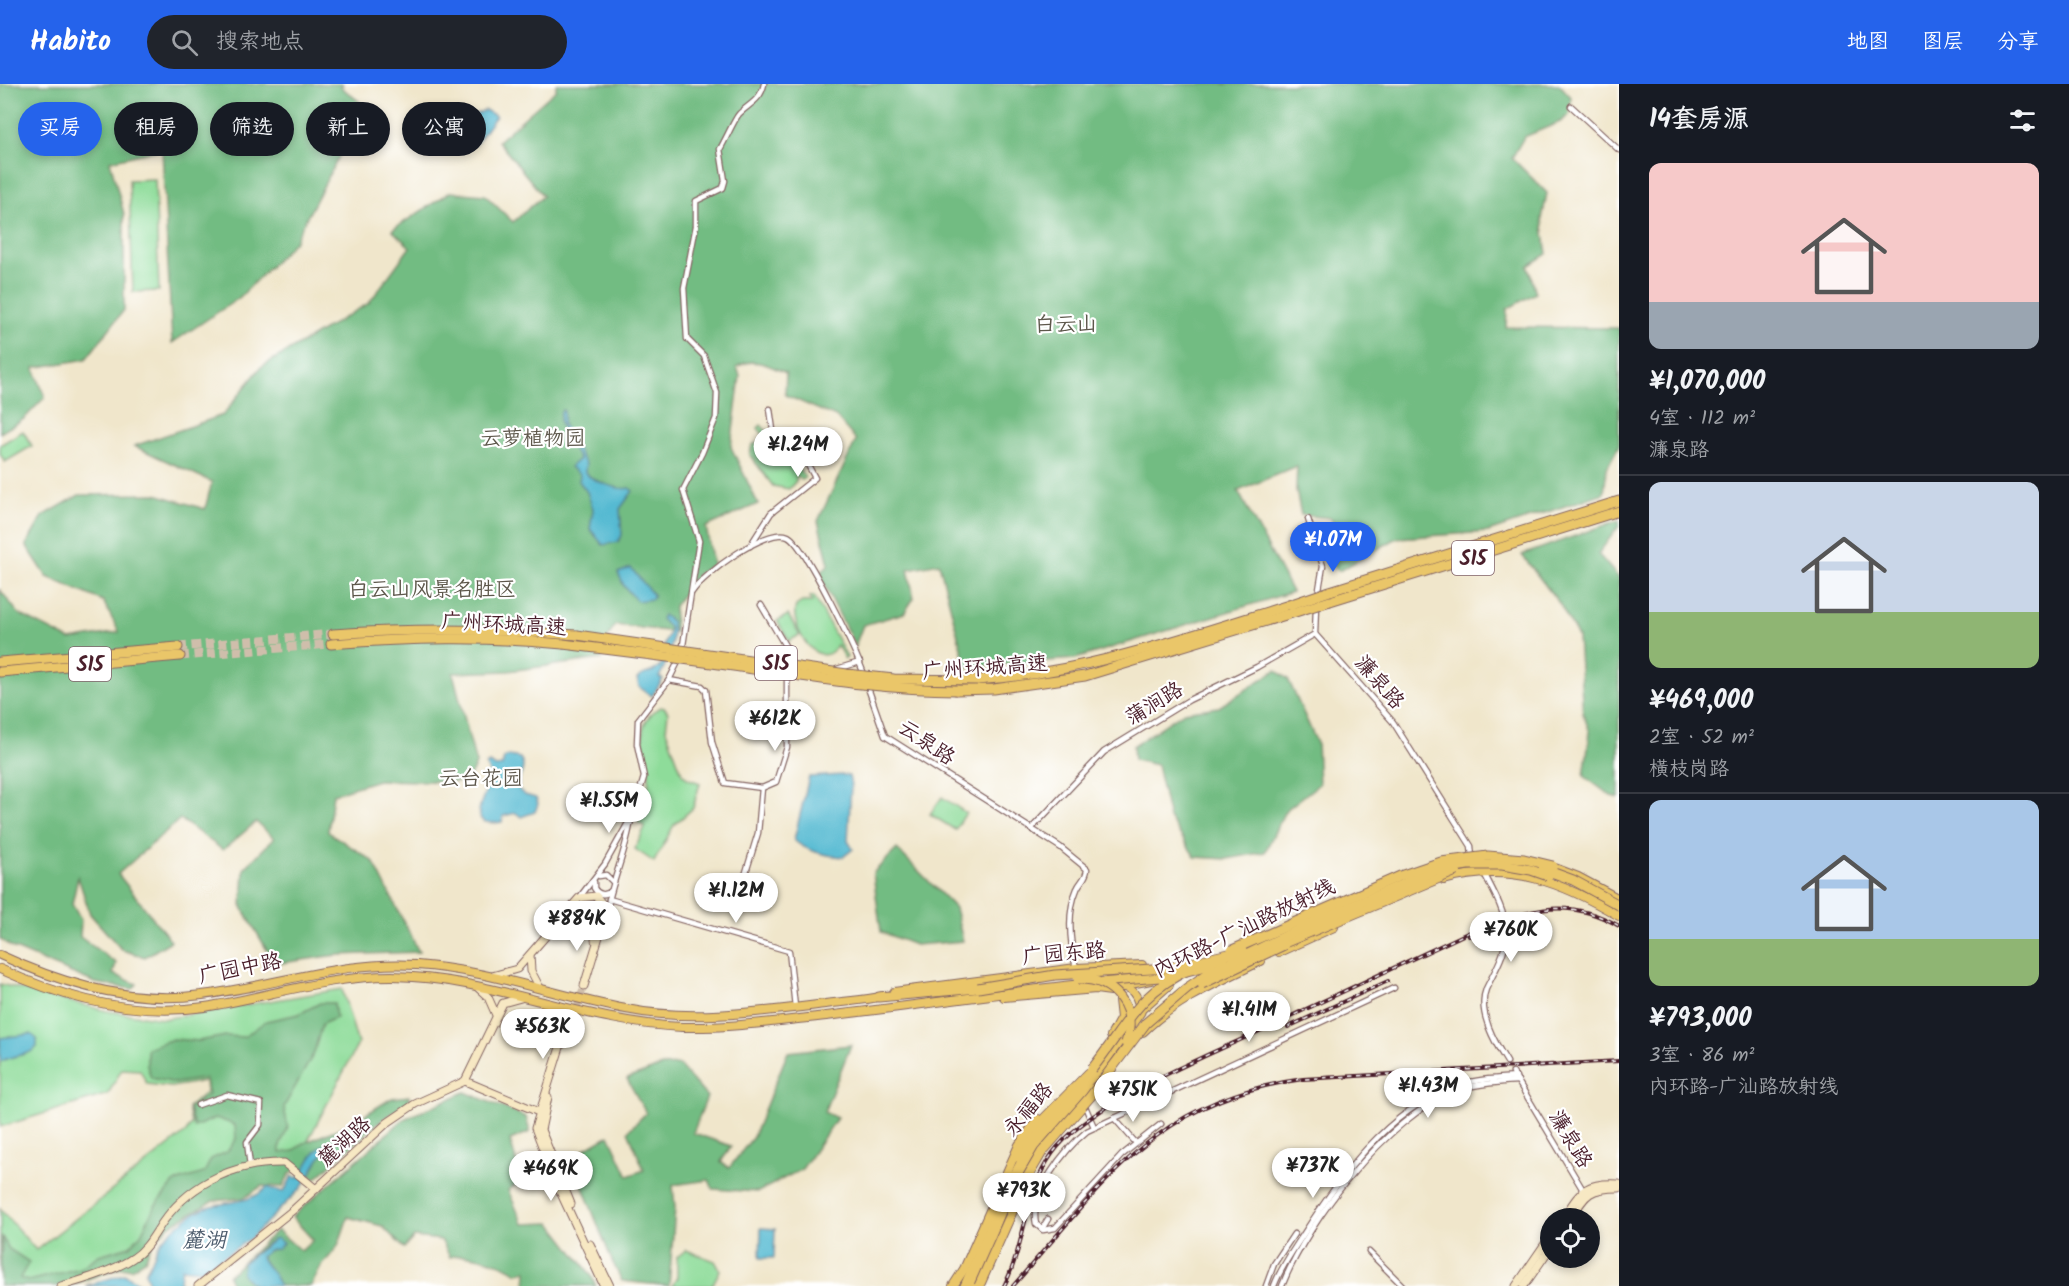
<!DOCTYPE html>
<html lang="zh">
<head>
<meta charset="utf-8">
<style>
	:root { --surface:#171b24; --page:#20242c; --text:#f1f3f6; --muted:#9ea1a6; --line:#363941; --accent:#2563eb }
	body { margin:0; font-family:Kalam,"LXGW WenKai TC",sans-serif; background:var(--page); color:var(--text); height:100vh; display:flex; flex-direction:column; font-size:22px; white-space:nowrap }
	* { box-sizing:border-box; margin:0 }
	p { font-size:20px; color:var(--muted) }
	.icon { flex:none; width:33px; height:33px; fill:none; stroke:currentColor; stroke-width:2; stroke-linecap:round; stroke-linejoin:round }
	.map { position:relative; flex:1; overflow:hidden }
	.sheet { display:flex; flex-direction:column; background:var(--surface); width:450px }
	.sheet>* { flex:none }
	.banner { position:absolute; left:18px; top:18px; width:570px; height:54px; display:flex; gap:12px }
	.fabs { position:absolute; left:1540px; top:1124px; display:grid; gap:12px }
	.fabs a { display:grid; place-items:center; width:60px; height:60px; border-radius:50%; background:var(--surface); box-shadow:0 3px 9px #0003; font-size:30px }
	.price { position:absolute; translate:-50% -51px; padding:0 14px; border-radius:21px; background:#fff; color:#222; font-size:20px; line-height:39px; filter:drop-shadow(0 2px 3px #0008) }
	.price::after { content:''; position:absolute; left:50%; top:36px; width:18px; height:14px; margin-left:-9px; background:inherit; clip-path:polygon(0 0,100% 0,50% 100%) }
	.price.on { background:var(--accent); color:#fff }
	ul { padding:0; list-style:none }
	li { display:grid; align-content:center; gap:12px; height:318px; padding:0 30px }
	li+li { border-top:2px solid var(--line) }
	li span { display:grid; place-items:center; height:186px; border-radius:12px; color:#555 }
	li>.icon { margin-inline-start:auto }
	span .icon { width:108px; height:108px; fill:#fffc; stroke-width:1 }
	li b { font-size:26px }
	h2 { display:flex; justify-content:space-between; align-items:center; height:72px; padding:0 30px; font-size:26px }
	.pill { padding:0 21px; border-radius:27px; background:var(--surface); box-shadow:0 3px 9px #0003; font-size:21px; line-height:54px }
	.pill.on { background:var(--accent); color:#fff }
	header { display:flex; align-items:center; gap:36px; box-sizing:border-box; height:84px; padding:0 30px; background:var(--accent); color:#fff }
	header strong { font-size:28px }
	nav { display:flex; gap:33px; margin-inline-start:auto; font-size:21px }
	.search { width:420px; height:54px; background:var(--page); display:flex; align-items:center; gap:15px; box-sizing:border-box; padding:0 21px; border-radius:33px; color:var(--muted); font-size:22px }
	main { display:flex; flex:1; min-height:0 }
	.map>svg:first-child { display:block }
</style>
</head>
<body>
<header>
<strong>Habito</strong>
<div class="search"><svg class="icon" aria-label="search" viewBox="0 0 24 24"><circle cx="10" cy="10" r="6"/><path d="M15 15l6 6"/></svg>搜索地点</div>
<nav><a>地图</a><a>图层</a><a>分享</a></nav>
</header>
<main>
<div class="map">
<svg width="1619" height="1202" viewBox="0 0 1619 1202">
	<rect width="100%" height="100%" fill="#fff"/>
	<filter id="ink" filterUnits="userSpaceOnUse"><feTurbulence type="fractalNoise" baseFrequency=".0167" numOctaves="2"/><feDisplacementMap in="SourceGraphic" scale="12" xChannelSelector="R" yChannelSelector="G"/><feConvolveMatrix kernelMatrix="1 2 1 2 8 2 1 2 1" color-interpolation-filters="sRGB"/></filter>
	<filter id="wash" filterUnits="userSpaceOnUse"><feTurbulence type="fractalNoise" baseFrequency=".008" numOctaves="4" result="noise"/><feDisplacementMap in="SourceGraphic" scale="24" xChannelSelector="R" yChannelSelector="G"/><feGaussianBlur stdDeviation="1.35" result="paint"/><feColorMatrix in="noise" values="0 0 0 0 0 0 0 0 0 0 0 0 0 0 0 0 0 1.4 0 .05"/><feComposite in="paint" operator="in"/></filter>
	<g filter="url(#wash)">
		<rect width="100%" height="100%" fill="#f0e6cb"/>
		<!-- green -->
		<g fill="#8edc9a" stroke="#6c7e62" stroke-width="1.5">
			<path d="M155,95L159,207L133,208L129,96Z"/>
			<path d="M761,341L805,393L802,396L796,391V397L789,405L773,402L750,371L752,361L768,356L758,344Z"/>
			<path d="M23,347L32,362L5,378L0,370V361Z"/>
			<path d="M814,512L847,573L845,575L837,561C820,592 788,541 796,522L802,518H812L810,513Z"/>
			<path d="M788,531L800,551L789,557L777,537Z"/>
			<path d="M660,623L665,624L668,629L666,646L682,689L687,694L700,699L693,724L674,741L654,778L635,765L645,743L638,738C641,723 650,707 649,692C648,666 630,641 660,623Z"/>
			<path d="M942,713L966,729L955,746L930,730Z"/>
			<path d="M0,900L107,927L163,935L342,905L358,960L301,1070L239,1081L144,1161L52,1202H0V1125L36,1166L186,1048L191,1040L188,1023L206,1009L205,997L171,1003L147,1000L140,986L122,985L108,1010L0,1043Z"/>
			<path d="M686,1166L715,1177L720,1186L712,1202H672L677,1193V1173Z"/>
		</g>
		<!-- forest -->
		<g fill="#72bc82" stroke="#5e6e56" stroke-width="1.5">
			<path d="M0,0H343L341,3L383,36L370,50L344,63L294,158L239,214L172,259L162,65L110,77L124,130V226L86,275L34,284L45,313L24,335L0,349Z"/>
			<path d="M556,0H1559L1571,13L1569,31L1560,38L1524,53L1512,74L1547,109L1542,135L1547,170L1528,182L1536,209L1507,225L1506,243L1619,244V361L1607,384L1604,409L1488,448L1397,454L1339,487L1330,479L1339,455L1331,434L1301,431L1296,406L1297,382L1238,407L1292,508L1075,575L966,583L939,479L908,485L914,514L904,529L863,541L855,562L819,490L829,480L818,437L856,356L836,333L785,311L786,289C770,282 753,272 737,283L740,292L731,363L758,420L706,443L713,480L698,490L674,522L675,548L615,541L602,564V575L508,587L453,589L476,680L467,698L378,696L333,710L328,748L373,777L419,868L337,871L275,880L242,823L244,785L274,754L256,738L223,766L180,735L118,790L171,857L145,873L122,866L90,830L78,793L72,820L81,836L80,853L116,879L113,890L137,900L133,905L95,899L13,864L0,855V506L19,530L70,556L119,548L103,517L47,493L26,461L43,432L79,411L156,410L205,425L212,398L134,362L223,331L261,283L369,219L410,163L392,146L450,108L485,111L513,138L543,112L498,57L556,6Z"/>
			<path d="M1619,436V442L1598,470L1619,494V714L1611,712L1584,692L1590,648L1583,630L1578,553L1559,519L1522,471Z"/>
			<path d="M1276,586L1288,595L1317,659L1319,700L1285,727L1265,768L1227,775L1195,773L1169,734L1157,681L1134,676L1133,662L1184,628L1219,623Z"/>
			<path d="M897,765L955,824L963,857L915,861L881,848L873,789Z"/>
			<path d="M320,919H334L336,934L322,940L314,969L284,1023L288,1044L280,1061V1069L293,1067L302,1060L352,1039L392,1014L409,1012V1018L375,1041L315,1095L299,1083L289,1091L283,1103L262,1102L244,1114L213,1117L169,1142L152,1159L145,1176L131,1185L122,1183L68,1202H0L2,1153L9,1165L29,1178L20,1194L28,1197L80,1184L99,1171L130,1162L141,1150L155,1122L175,1098L204,1089L211,1075L227,1068L236,1055L235,1041L216,1034L194,1043L189,1024L208,1011L206,994L176,999L151,994L147,982V964L173,955L199,957L226,952L244,953L266,937L299,930Z"/>
			<path d="M851,961L824,1028L837,1034L802,1085L758,1108L713,1105L709,1096L673,1101L675,1124L669,1202L622,1197L612,1177L571,1073L609,1051L628,1092L644,1086L628,1047L646,1029L627,995L662,982L679,981L707,1013L693,1049L731,1062L721,1078L729,1084L753,1053L788,968Z"/>
			<path d="M465,1008L526,1033L530,1048L510,1056L522,1097L508,1106L523,1140L551,1139L591,1191L596,1202H526L527,1186L517,1189C503,1178 467,1168 450,1173L441,1156L414,1153L404,1164L382,1142L348,1133L338,1162L321,1183L311,1202H279C276,1189 266,1184 261,1172L269,1166V1158L250,1173L247,1196L254,1202H233L228,1192L277,1146L301,1167L313,1156L292,1133L404,1035Z"/>
		</g>
		<!-- water -->
		<g fill="#54bad2" stroke="#4f6c7e" stroke-width="1.5">
			<path d="M485,26L496,32L475,61L463,51L458,38Z"/>
			<path d="M562,326L564,327L563,341C572,350 576,367 586,380L585,388C590,396 619,407 629,404L633,407L620,425L622,451L618,458L603,461L590,445L593,425L587,408L579,397L580,391L570,383L579,375C571,362 554,340 562,326Z"/>
			<path d="M631,484L654,512L652,515L637,517L624,502L618,489Z"/>
			<path d="M663,531L672,538C675,556 667,580 659,593L663,595L652,612L639,603L637,595C643,589 648,590 655,586C667,581 661,567 665,558C667,553 669,552 670,544L661,535Z"/>
			<path d="M509,672L520,674C529,686 515,693 519,706L525,711L536,714L538,720L535,728L521,733L516,729L503,732L502,738C459,745 489,707 490,695C491,690 488,686 486,681L489,679L496,683L502,682L504,674Z"/>
			<path d="M843,691L849,692L851,701L848,757L853,765L843,773C827,772 805,767 794,756L809,693Z"/>
			<path d="M31,950L37,955V963C29,973 11,970 0,978V954Z"/>
			<path d="M329,1059L302,1103L251,1154L203,1186L182,1184L179,1202H150L145,1188C153,1179 153,1169 160,1159C167,1148 183,1137 195,1129C216,1115 249,1123 267,1103L284,1108L292,1092L298,1094C308,1082 313,1063 329,1059Z"/>
			<path d="M761,1144L775,1145L774,1174H760Z"/>
			<path d="M276,1154L283,1159L278,1165L269,1166L261,1173C266,1184 276,1189 279,1202H254L242,1190L243,1179Z"/>
			<path d="M124,1190L137,1197L138,1202H85Z"/>
		</g>
	</g>
	<g filter="url(#ink)">
		<g fill="none" stroke-linecap="round" stroke-linejoin="round">
			<!-- street-tunnel -->
			<path stroke="#cfbeab" stroke-width="4.5" stroke-dasharray="4.5 2" stroke-linecap="butt" d="M1507,978L1513,989"/>
			<!-- secondary-tunnel -->
			<path stroke="#cfbeab" stroke-width="7" stroke-dasharray="7 3.5" stroke-linecap="butt" d="M574,933L584,902"/>
			<!-- highway-tunnel -->
			<g stroke="#cfbeab" stroke-width="9" stroke-dasharray="9 4.5" stroke-linecap="butt">
				<path d="M178,563L333,550"/>
				<path d="M180,572L331,560"/>
			</g>
			<!-- street casing -->
			<g stroke="#846563" stroke-width="7">
				<g id="street">
					<path d="M1571,22L1619,66"/>
					<path d="M1308,435L1323,482L1318,511"/>
					<path d="M750,462L771,429L815,394L801,368L783,359L773,346L770,325"/>
					<path d="M692,508C704,490 766,443 788,452C805,460 857,570 865,593"/>
					<path d="M1316,522L1315,550L1393,638L1471,762L1472,773"/>
					<path d="M682,568L699,457L683,406L702,369L716,334L717,309L704,272L687,255L684,204L696,142V117L723,104L725,97L720,65C725,57 735,34 739,30C749,20 761,16 764,0"/>
					<path d="M837,585L860,578"/>
					<path d="M669,596L702,602L706,606L712,658L725,699L762,704"/>
					<path d="M867,601L885,652L1060,763L1087,785C1087,794 1080,797 1077,805C1066,830 1070,859 1076,884"/>
					<path d="M1031,745L1104,668L1189,616L1257,583L1315,550"/>
					<path d="M1484,789C1493,807 1504,825 1506,845C1508,867 1495,886 1486,905C1477,928 1495,959 1507,978"/>
					<path d="M599,792L606,791L613,798"/>
					<path d="M594,798V804C598,811 605,812 611,807"/>
					<path d="M719,807L731,806L743,798L758,749L762,704L776,698L787,663V565L761,521"/>
					<path d="M579,814L605,780L633,730L644,693L637,660L638,636L669,596L679,576"/>
					<path d="M609,815L789,867L795,923"/>
					<path d="M607,825C613,795 626,767 631,736"/>
					<path d="M1513,989L1583,1106"/>
					<path d="M1084,1020L1094,1043"/>
					<path d="M198,1021L227,1011L261,1019L260,1041L247,1058L250,1082"/>
					<path d="M1114,1034L1136,1059"/>
					<path d="M1161,1040L1122,1071L1055,1144L1043,1146L1036,1140C1029,1109 1065,1065 1087,1047L1394,904"/>
					<path d="M1042,1145L1048,1135"/>
					<path d="M1369,1168L1403,1202"/>
					<path d="M1266,1202L1274,1180L1294,1150"/>
					<path d="M1274,1202C1281,1183 1292,1168 1303,1151C1340,1093 1386,1028 1453,1003C1472,995 1496,995 1516,993"/>
					<path d="M1282,1202C1308,1136 1387,1033 1455,1007C1474,1000 1498,998 1518,997"/>
				</g>
			</g>
			<!-- secondary casing -->
			<g stroke="#846563" stroke-width="9">
				<g id="secondary">
					<path d="M570,826C583,832 596,838 607,826"/>
					<path d="M583,832C593,839 598,843 595,856"/>
					<path d="M530,871L531,887L540,904"/>
					<path d="M492,892L517,885L579,814L596,812L607,826"/>
					<path d="M584,902L607,826"/>
					<path d="M477,903L488,913L496,931"/>
					<path d="M570,931L535,1044L557,1101L604,1202"/>
					<path d="M465,997L541,1029"/>
					<path d="M548,1013L541,1046L571,1120"/>
					<path d="M1563,1134C1581,1107 1584,1098 1619,1100"/>
					<path d="M1571,1134C1586,1110 1589,1104 1619,1104"/>
					<path d="M590,1160L610,1202"/>
					<path d="M61,1202C83,1196 114,1187 133,1174C148,1165 155,1148 165,1135C193,1098 237,1078 284,1079L316,1105"/>
					<path d="M198,1202L293,1126L387,1039L415,1020L465,997L503,919L521,914"/>
					<path d="M1516,1202L1551,1151"/>
					<path d="M1524,1202L1551,1163"/>
				</g>
			</g>
			<!-- primary casing -->
			<g stroke="#846563" stroke-width="10">
				<g id="primary">
					<path d="M1547,781L1578,793L1619,815"/>
					<path d="M1444,796C1510,777 1564,799 1619,832"/>
					<path d="M1279,868L1334,843"/>
					<path d="M0,871C62,900 133,920 202,911C275,902 342,876 417,881C489,886 556,912 626,925C690,938 760,928 825,920C843,917 865,917 883,912"/>
					<path d="M0,885C63,914 135,933 205,923C267,913 328,892 392,892C491,893 583,939 682,943C730,944 779,937 826,932C915,922 1003,908 1092,899"/>
					<path d="M1125,901L1151,896L1150,890H1140"/>
					<path d="M1107,903C1127,901 1136,903 1140,925"/>
					<path d="M894,908L1076,884L1142,881"/>
					<path d="M1004,913L1096,905L1111,907"/>
					<path d="M1135,931L1169,901"/>
					<path d="M1143,948C1175,916 1220,897 1261,877"/>
					<path d="M1111,952L1121,934L1119,916"/>
					<path d="M953,1202L964,1185L1019,1061L1038,1035"/>
					<path d="M973,1202C993,1151 1019,1061 1067,1031"/>
				</g>
			</g>
			<!-- highway casing -->
			<g stroke="#846563" stroke-width="11">
				<g id="highway">
					<path d="M1330,507L1619,417"/>
					<path d="M1330,517L1619,427"/>
					<path d="M333,550C415,544 495,545 577,551"/>
					<path d="M331,560C411,554 483,552 563,560"/>
					<path d="M0,578L178,563"/>
					<path d="M0,588L180,572"/>
					<path d="M977,596C1084,589 1187,553 1289,521"/>
					<path d="M956,606L994,605L1085,592L1289,530"/>
					<path d="M879,913L978,904"/>
					<path d="M1062,1034L1092,1005"/>
					<path d="M1016,1073L1039,1040L1089,989"/>
					<path d="M965,1202L1011,1098L1032,1058L1099,985L1140,928"/>
				</g>
			</g>
			<!-- street -->
			<use href="#street" stroke="#fff" stroke-width="4.5"/>
			<!-- secondary -->
			<use href="#secondary" stroke="#f7e8c3" stroke-width="7"/>
			<!-- primary -->
			<use href="#primary" stroke="#eac669" stroke-width="8"/>
			<!-- highway -->
			<use href="#highway" stroke="#eac669" stroke-width="9"/>
			<!-- rail casing -->
			<g stroke="#4a1f2b" stroke-width="4">
				<g id="rail">
					<path d="M1469,852C1522,827 1564,810 1619,842"/>
					<path d="M1288,943L1388,897"/>
					<path d="M1004,1202C1026,1160 1024,1109 1052,1070C1089,1019 1196,977 1253,950C1328,915 1402,880 1476,845"/>
					<path d="M1013,1202C1104,1099 1156,1015 1303,995L1619,977"/>
				</g>
			</g>
			<!-- rail -->
			<use href="#rail" stroke="#fff" stroke-width="1.5" stroke-dasharray="4.5" stroke-linecap="butt"/>
			<!-- primary-bridge casing -->
			<g stroke="#846563" stroke-width="10" stroke-linecap="butt">
				<path id="primary-bridge" d="M1105,898L1166,893L1224,878"/>
			</g>
			<!-- highway-bridge casing -->
			<g stroke="#846563" stroke-width="11" stroke-linecap="butt">
				<g id="highway-bridge">
					<path d="M1289,521L1330,507"/>
					<path d="M1289,530L1330,517"/>
					<path d="M577,551L847,590L894,595L977,596"/>
					<path d="M563,560C613,566 662,572 712,579C794,590 873,606 956,606"/>
					<path d="M1543,785L1573,796L1619,821"/>
					<path d="M1277,862L1456,787"/>
					<path d="M1232,866L1400,792L1441,778L1488,772L1524,775L1553,782"/>
					<path d="M1078,895C1115,894 1138,925 1126,959"/>
					<path d="M1202,900L1284,861"/>
					<path d="M978,904L1055,891L1168,884L1242,867"/>
					<path d="M1092,985C1127,941 1137,909 1192,884"/>
					<path d="M979,1202L1028,1092L1042,1068L1090,1013L1146,939L1187,904L1209,889L1304,843L1436,786L1468,781H1502L1531,786L1548,792"/>
				</g>
			</g>
			<!-- primary-bridge -->
			<use href="#primary-bridge" stroke="#eac669" stroke-width="8"/>
			<!-- highway-bridge -->
			<use href="#highway-bridge" stroke="#eac669" stroke-width="9"/>
		</g>
	</g>
	<g text-anchor="middle" stroke-width="4.5" stroke-linejoin="round" paint-order="stroke">
		<!-- shield labels -->
		<g fill="#fff" stroke="#80626b" stroke-width="1.5">
			<rect x="1452" y="457" width="42" height="34" rx="4.5"/>
			<rect x="755" y="562" width="42" height="34" rx="4.5"/>
			<rect x="69" y="563" width="42" height="34" rx="4.5"/>
		</g>
		<g font-size="20" font-weight="bold" fill="#4a1f2b">
			<text x="1473" y="481">S15</text>
			<text x="776" y="586">S15</text>
			<text x="90" y="587">S15</text>
		</g>
		<!-- park labels -->
		<g font-size="21" fill="#5e584c" stroke="#fff">
			<text x="1066" y="247">白云山</text>
			<text x="533" y="361">云萝植物园</text>
			<text x="432" y="512">白云山风景名胜区</text>
			<text x="481" y="701">云台花园</text>
		</g>
		<!-- street labels -->
		<g font-size="21" fill="#4a1f2b" stroke="#fff">
			<text transform="translate(504 540) rotate(3)" y="7">广州环城高速</text>
			<text transform="translate(985 583) rotate(-4)" y="7">广州环城高速</text>
			<text transform="translate(1380 598) rotate(49)" y="7">濂泉路</text>
			<text transform="translate(1154 619) rotate(-31)" y="7">蒲涧路</text>
			<text transform="translate(927 658) rotate(34)" y="7">云泉路</text>
			<text transform="translate(1244 844) rotate(-26)" y="7">内环路-广汕路放射线</text>
			<text transform="translate(1064 869) rotate(-5)" y="7">广园东路</text>
			<text transform="translate(240 884) rotate(-11)" y="7">广园中路</text>
			<text transform="translate(1028 1025) rotate(-50)" y="7">永福路</text>
			<text transform="translate(1571 1055) rotate(59)" y="7">濂泉路</text>
			<text transform="translate(344 1057) rotate(-43)" y="7">麓湖路</text>
		</g>
		<!-- water labels -->
		<g font-size="22" font-style="italic" fill="#4e5d6e" stroke="#fff">
			<text x="204" y="1163">麓湖</text>
		</g>
	</g>
</svg>
<div class="fabs">
<a><svg class="icon" aria-label="locate" viewBox="0 0 24 24"><circle cx="12" cy="12" r="6"/><path d="M12 2v4M12 18v4M2 12h4M18 12h4"/></svg></a>
</div>
<b class="price" style="left:798px;top:394px">¥1.24M</b>
<b class="price on" style="left:1333px;top:489px">¥1.07M</b>
<b class="price" style="left:775px;top:668px">¥612K</b>
<b class="price" style="left:609px;top:750px">¥1.55M</b>
<b class="price" style="left:736px;top:840px">¥1.12M</b>
<b class="price" style="left:577px;top:868px">¥884K</b>
<b class="price" style="left:1511px;top:879px">¥760K</b>
<b class="price" style="left:1249px;top:959px">¥1.41M</b>
<b class="price" style="left:543px;top:976px">¥563K</b>
<b class="price" style="left:1428px;top:1035px">¥1.43M</b>
<b class="price" style="left:1133px;top:1039px">¥751K</b>
<b class="price" style="left:1313px;top:1115px">¥737K</b>
<b class="price" style="left:551px;top:1118px">¥469K</b>
<b class="price" style="left:1024px;top:1140px">¥793K</b>
<div class="banner">
<a class="pill on">买房</a>
<a class="pill">租房</a>
<a class="pill">筛选</a>
<a class="pill">新上</a>
<a class="pill">公寓</a>
</div>
</div>
<section class="sheet">
<h2>14套房源<svg class="icon" aria-label="filters" viewBox="0 0 24 24"><path d="M4 7h16M4 17h16"/><circle cx="9" cy="7" r="2"/><circle cx="15" cy="17" r="2"/></svg></h2>
<ul>
<li><span style="background:linear-gradient(#f6c9c9 75%,#9aa5b1 0)"><svg class="icon" aria-label="home" viewBox="0 0 24 24"><path d="M3 11l9-7 9 7M6 9v11h12V9"/></svg></span><div><b>¥1,070,000</b><p>4室 · 112 m²</p><p>濂泉路</p></div></li>
<li><span style="background:linear-gradient(#c9d6e8 70%,#8fb573 0)"><svg class="icon" aria-label="home" viewBox="0 0 24 24"><path d="M3 11l9-7 9 7M6 9v11h12V9"/></svg></span><div><b>¥469,000</b><p>2室 · 52 m²</p><p>横枝岗路</p></div></li>
<li><span style="background:linear-gradient(#a9c7e8 75%,#8fb573 0)"><svg class="icon" aria-label="home" viewBox="0 0 24 24"><path d="M3 11l9-7 9 7M6 9v11h12V9"/></svg></span><div><b>¥793,000</b><p>3室 · 86 m²</p><p>内环路-广汕路放射线</p></div></li>
</ul>
</section>
</main>
</body>
</html>
